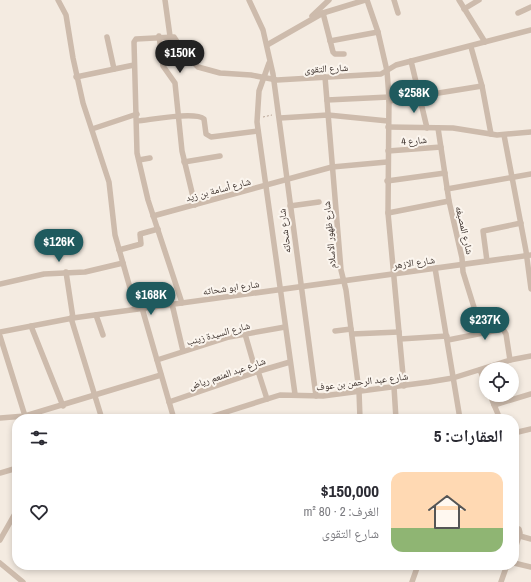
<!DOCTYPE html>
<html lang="ar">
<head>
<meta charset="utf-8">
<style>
	:root { --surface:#fff; --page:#f7f7f7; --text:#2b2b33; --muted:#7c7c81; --line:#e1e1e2; --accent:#1f5a5e }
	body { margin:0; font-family:"Archivo Narrow","Noto Naskh Arabic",sans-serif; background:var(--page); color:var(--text); direction:rtl; height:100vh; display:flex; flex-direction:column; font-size:15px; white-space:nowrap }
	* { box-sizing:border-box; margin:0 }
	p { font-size:13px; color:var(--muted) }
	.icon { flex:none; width:22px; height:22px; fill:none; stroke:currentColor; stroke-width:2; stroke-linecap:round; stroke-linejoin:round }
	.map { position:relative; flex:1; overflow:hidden; direction:ltr }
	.drawer { position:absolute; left:12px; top:414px; width:507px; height:156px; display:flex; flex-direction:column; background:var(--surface); border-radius:16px; box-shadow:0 2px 6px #0003; direction:rtl }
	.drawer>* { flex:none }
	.buttons { position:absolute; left:479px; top:362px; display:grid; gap:8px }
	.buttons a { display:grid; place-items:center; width:40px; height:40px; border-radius:50%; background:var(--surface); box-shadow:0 2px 6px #0003; font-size:20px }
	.price { position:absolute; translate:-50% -34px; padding:0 9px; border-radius:14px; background:var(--accent); color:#fff; font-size:13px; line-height:26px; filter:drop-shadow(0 1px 2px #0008) }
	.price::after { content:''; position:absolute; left:50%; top:24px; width:12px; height:9px; margin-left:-6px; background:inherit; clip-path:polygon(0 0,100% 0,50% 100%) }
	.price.selected { background:#222; color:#fff }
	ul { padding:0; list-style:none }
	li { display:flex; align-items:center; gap:12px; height:100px; padding:0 16px }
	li+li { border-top:1px solid var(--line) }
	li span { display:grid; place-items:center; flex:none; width:112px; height:80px; border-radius:12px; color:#555 }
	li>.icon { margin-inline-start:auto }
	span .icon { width:48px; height:48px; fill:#fffc; stroke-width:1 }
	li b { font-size:17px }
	h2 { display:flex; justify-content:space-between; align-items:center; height:48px; padding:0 16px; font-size:17px }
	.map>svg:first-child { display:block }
</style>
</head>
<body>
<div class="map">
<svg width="531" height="582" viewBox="0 0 531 582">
	<rect width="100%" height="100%" fill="#f4ebe1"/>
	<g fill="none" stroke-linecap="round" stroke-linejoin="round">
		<!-- path -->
		<path stroke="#b9a596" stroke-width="1" stroke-dasharray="2 2" stroke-linecap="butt" d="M263,117L272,115"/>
		<!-- street -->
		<g stroke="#cdbbac" stroke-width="5.5">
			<path d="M58,0L66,15L73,58L83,103L109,182L115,235L136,309"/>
			<path d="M165,0L170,36"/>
			<path d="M249,0L263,30L273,74L316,396"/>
			<path d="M367,0L378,32L387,71L389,97L388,213L404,386"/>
			<path d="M394,0L398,13"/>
			<path d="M459,0L485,42"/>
			<path d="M464,9L479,0"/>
			<path d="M323,13L333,52L335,54H344"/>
			<path d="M518,13L531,7"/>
			<path d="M312,16L329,0"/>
			<path d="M159,36L163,66L175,83L182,151L195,205"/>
			<path d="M107,37L114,69"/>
			<path d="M330,41L378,32"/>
			<path d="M267,45L323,13L365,0"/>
			<path d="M471,47L482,86L491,134"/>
			<path d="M411,61L427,128"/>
			<path d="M269,63L259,91L257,122L295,394"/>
			<path d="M76,77L134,65"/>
			<path d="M325,77L341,270L346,290L359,391L360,419"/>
			<path d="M327,100L389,97"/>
			<path d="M389,101L482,86"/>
			<path d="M280,118L328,115L388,121"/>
			<path d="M137,121C150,120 195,111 204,119L206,134L211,137L258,131"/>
			<path d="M388,127L453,128L497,135L531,132"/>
			<path d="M438,128L449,201L462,258L463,272L482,333"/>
			<path d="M92,129L137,114"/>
			<path d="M504,135L526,251L531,289"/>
			<path d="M388,151L441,147"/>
			<path d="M139,160L150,158"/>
			<path d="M184,162L220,156"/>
			<path d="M387,181L445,173"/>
			<path d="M447,189L531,174"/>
			<path d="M290,206L319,202"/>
			<path d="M388,213L449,201"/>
			<path d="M153,216L332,167L387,162"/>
			<path d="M119,250L141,244L140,234L158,229"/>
			<path d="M487,261L483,231L521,223"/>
			<path d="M435,268L460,419"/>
			<path d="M66,272L73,318"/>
			<path d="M0,284L44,274L85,272L123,263"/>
			<path d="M182,303L148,200L137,153L134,42L136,39L174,37L185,54L198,67L220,73L251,75L277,80L381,74L396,65L531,30"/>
			<path d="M172,304L183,351"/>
			<path d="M142,308L174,419"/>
			<path d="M96,315L103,335"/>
			<path d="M71,318L102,419"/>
			<path d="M31,326L63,406"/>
			<path d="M335,331L351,329"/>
			<path d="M0,332L73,318L531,255"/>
			<path d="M245,334L256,372"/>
			<path d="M352,334L399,332"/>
			<path d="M0,336L25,416"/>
			<path d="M400,339L447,336"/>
			<path d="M448,340L503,329L506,334L510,360"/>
			<path d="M157,360L229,337L285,327"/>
			<path d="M480,370L486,384"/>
			<path d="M258,371L267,399"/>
			<path d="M394,387L396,419"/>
			<path d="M490,395L500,419"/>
			<path d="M169,402L256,372L290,362"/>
			<path d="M494,405L531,394"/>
			<path d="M0,418L25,416L161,375"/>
			<path d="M204,419L280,395L323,396L429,382L453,378L510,360L531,356"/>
			<path d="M514,433L531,429"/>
			<path d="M0,473L17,468"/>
			<path d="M514,528L519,529L520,533L514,552"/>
			<path d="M520,536L531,539"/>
			<path d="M0,540L17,510"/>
			<path d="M0,563L23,582"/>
			<path d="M514,563L531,567"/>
			<path d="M412,582L418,565"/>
			<path d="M501,582L507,565"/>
		</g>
	</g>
	<g text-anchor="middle" stroke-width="4" stroke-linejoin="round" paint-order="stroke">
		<!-- street labels -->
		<g font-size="10" fill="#3b302b" stroke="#fbf5ee">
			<text transform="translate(326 68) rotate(-3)" y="4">شارع التقوى</text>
			<text transform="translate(414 140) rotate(-4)" y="4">شارع 4</text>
			<text transform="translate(218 189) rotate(-15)" y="4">شارع أسامة بن زيد</text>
			<text transform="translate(465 230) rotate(77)" y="4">شارع المصبغه</text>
			<text transform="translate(284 231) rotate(-97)" y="4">شارع شحاته</text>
			<text transform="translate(329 235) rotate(-95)" y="4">شارع ظهور الاسلام</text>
			<text transform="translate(414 262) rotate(-8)" y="4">شارع الازهر</text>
			<text transform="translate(231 287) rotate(-8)" y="4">شارع ابو شحاته</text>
			<text transform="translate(218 333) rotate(-15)" y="4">شارع السيدة زينب</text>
			<text transform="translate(227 373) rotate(-19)" y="4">شارع عبد المنعم رياض</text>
			<text transform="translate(362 381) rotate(-7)" y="4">شارع عبد الرحمن بن عوف</text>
		</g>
	</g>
</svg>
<div class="buttons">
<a><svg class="icon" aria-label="locate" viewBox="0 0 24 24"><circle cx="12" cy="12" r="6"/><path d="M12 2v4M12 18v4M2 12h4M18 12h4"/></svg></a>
</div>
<b class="price selected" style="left:180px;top:74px">$150K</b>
<b class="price" style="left:414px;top:114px">$258K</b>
<b class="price" style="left:59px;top:263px">$126K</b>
<b class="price" style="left:151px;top:316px">$168K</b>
<b class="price" style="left:485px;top:341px">$237K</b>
<section class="drawer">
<h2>العقارات: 5<svg class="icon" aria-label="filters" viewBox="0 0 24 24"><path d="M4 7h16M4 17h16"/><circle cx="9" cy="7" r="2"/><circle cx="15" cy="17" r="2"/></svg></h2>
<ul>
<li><span style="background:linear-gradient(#ffd9b3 70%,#8fb573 0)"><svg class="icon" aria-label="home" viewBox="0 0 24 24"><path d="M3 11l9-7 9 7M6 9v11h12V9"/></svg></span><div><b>$150,000</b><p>الغرف: 2 · 80 m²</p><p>شارع التقوى</p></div><svg class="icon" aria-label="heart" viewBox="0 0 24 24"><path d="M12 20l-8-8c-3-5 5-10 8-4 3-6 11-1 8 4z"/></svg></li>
</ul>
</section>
</div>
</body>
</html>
